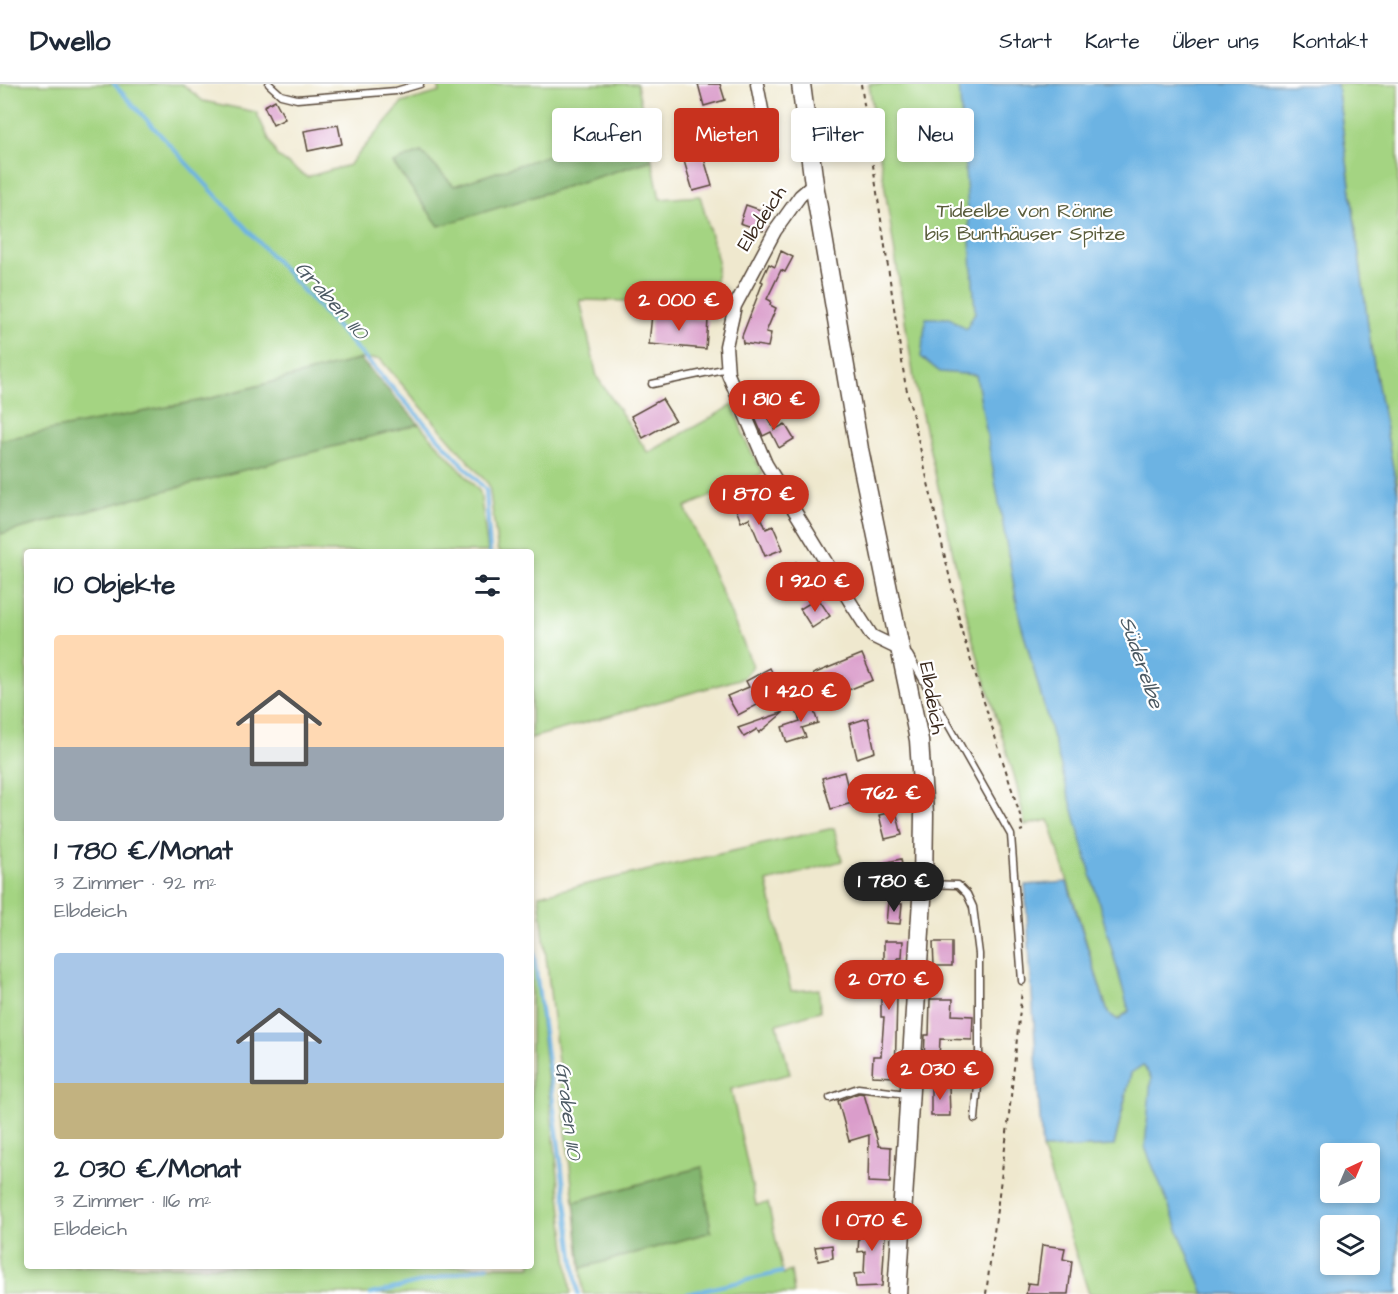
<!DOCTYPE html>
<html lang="de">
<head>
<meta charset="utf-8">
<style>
	:root { --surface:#fff; --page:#f6f6f7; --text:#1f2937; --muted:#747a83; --line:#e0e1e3; --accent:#c8321e }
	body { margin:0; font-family:"Architects Daughter",sans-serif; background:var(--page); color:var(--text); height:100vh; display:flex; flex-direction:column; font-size:22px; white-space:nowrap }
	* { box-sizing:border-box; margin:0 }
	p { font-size:20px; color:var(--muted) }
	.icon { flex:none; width:33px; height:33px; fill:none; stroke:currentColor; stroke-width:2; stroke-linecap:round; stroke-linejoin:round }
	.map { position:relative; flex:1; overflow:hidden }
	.sheet { position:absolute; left:24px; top:465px; width:510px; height:720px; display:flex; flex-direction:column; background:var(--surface); border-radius:6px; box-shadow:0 3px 9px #0003 }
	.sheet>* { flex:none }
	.hud { position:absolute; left:552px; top:24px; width:570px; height:54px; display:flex; gap:12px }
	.needle { width:39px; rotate:44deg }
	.controls { position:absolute; left:1320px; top:1059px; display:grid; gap:12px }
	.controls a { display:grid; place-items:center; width:60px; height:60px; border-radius:6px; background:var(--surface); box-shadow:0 3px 9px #0003; font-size:30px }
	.price { position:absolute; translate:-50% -51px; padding:0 14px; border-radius:21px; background:var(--accent); color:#fff; font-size:20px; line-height:39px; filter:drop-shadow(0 2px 3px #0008) }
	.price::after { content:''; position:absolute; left:50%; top:36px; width:18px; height:14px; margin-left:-9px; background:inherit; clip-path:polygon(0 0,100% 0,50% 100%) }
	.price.on { background:#222; color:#fff }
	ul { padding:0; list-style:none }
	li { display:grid; align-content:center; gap:12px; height:318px; padding:0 30px }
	li span { display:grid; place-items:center; height:186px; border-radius:6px; color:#555 }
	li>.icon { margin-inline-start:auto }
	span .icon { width:108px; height:108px; fill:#fffc; stroke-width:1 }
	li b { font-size:26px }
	h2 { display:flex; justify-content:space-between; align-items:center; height:72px; padding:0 30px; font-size:26px }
	.chip { padding:0 21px; border-radius:6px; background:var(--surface); box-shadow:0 3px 9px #0003; font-size:21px; line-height:54px }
	.chip.on { background:var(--accent); color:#fff }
	header { display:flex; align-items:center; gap:36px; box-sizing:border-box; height:84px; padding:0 30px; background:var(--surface); border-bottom:2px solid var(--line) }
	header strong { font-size:28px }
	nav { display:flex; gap:33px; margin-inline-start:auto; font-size:21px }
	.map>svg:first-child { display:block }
</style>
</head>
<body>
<header>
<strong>Dwello</strong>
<nav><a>Start</a><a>Karte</a><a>Über uns</a><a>Kontakt</a></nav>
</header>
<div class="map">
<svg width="1398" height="1210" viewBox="0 0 1398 1210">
	<rect width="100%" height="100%" fill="#fff"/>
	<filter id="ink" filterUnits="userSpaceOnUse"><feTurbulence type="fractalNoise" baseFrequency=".0167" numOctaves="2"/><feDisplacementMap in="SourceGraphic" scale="12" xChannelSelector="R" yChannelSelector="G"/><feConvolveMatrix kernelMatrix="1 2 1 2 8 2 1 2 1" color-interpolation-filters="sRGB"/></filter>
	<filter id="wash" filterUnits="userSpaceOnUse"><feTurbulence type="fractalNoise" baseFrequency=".008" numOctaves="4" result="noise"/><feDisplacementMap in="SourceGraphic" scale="24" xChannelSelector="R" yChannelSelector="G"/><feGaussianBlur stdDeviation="1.35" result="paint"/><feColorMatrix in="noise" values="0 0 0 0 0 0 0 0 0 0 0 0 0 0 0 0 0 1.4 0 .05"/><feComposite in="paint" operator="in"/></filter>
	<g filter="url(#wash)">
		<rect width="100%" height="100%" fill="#efe8ce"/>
		<!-- green -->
		<g fill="#a4d482" stroke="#707f50" stroke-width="1.5" fill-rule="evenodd">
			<path d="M0,0H182L203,17L256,28L277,72L307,93L349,81L402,19L440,8L438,0H637L645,40L454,102L421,68L393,79L439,142L652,76L660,115L700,112L718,177L713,219L580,216L597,293L648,369L733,321L745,356L763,390L685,423L753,582L743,594L531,654V468H498L489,401L380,275H360L208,315L0,356Z"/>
			<path d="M869,0H1146L1398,1015V1210H1089L1042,1065L1114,1062L1131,989L1128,927L1118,936L1108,929L1049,736L1025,741L1016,698L971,550L914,295ZM1330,1070H1370V1108H1330ZM1330,1142H1370V1180H1330Z"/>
			<path d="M1337,0H1398V410L1371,264Z"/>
			<path d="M419,340L480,408L488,468H27V1182H531V847L571,1210H0V450Z"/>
			<path d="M834,744L842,777L767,798L791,907L819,905L820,927L777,940L790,990L731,1005L756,1121L768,1119L783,1190L791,1187L794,1210H583L581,1184L711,1148L702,1083L574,1118L539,811Z"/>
		</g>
		<!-- forest -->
		<g fill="#83b670" stroke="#5f7047" stroke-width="1.5">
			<path d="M645,40L652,76L439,142L393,79L421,68L454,102Z"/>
			<path d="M360,275L419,340L0,450V356L208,315Z"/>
			<path d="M702,1083L711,1148L581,1184L574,1118Z"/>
		</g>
		<!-- water -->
		<path fill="#6cb3e3" stroke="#546e80" stroke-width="1.5" fill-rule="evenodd" d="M959,0H1337L1371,264L1398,410V1210H1204L1145,1063L1151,994L1143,981L1131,989L1114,1062L1042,1065L1025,801L1067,798L1108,929L1118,936L1129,927L1020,536L976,291L940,288L921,273L926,234H950L966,245L975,228ZM1330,1070H1370V1108H1330ZM1330,1142H1370V1180H1330Z"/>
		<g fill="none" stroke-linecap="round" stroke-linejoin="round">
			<!-- stream -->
			<g stroke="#6cb3e3" stroke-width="4">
				<path d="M114,0L486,406L490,468"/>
				<path d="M531,848L578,1210"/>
				<path d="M371,1210L488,1182"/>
				<path d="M687,1210L782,1188"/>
			</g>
		</g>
		<g id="blocks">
			<!-- building -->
			<g fill="#da9dcb">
				<path d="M698,0H720L725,16L704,22Z"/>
				<path d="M275,16L285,35L273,41L264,22Z"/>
				<path d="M338,41L342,60L308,67L304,47Z"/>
				<path d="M703,71L712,102L693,107L684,77Z"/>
				<path d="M746,121L769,129L763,147L740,139Z"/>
				<path d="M781,167L793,173L785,188L781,186L767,215L771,217L770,221L776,224L766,248L771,249L768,263L743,259L742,252L763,198L761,197L769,180L775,183Z"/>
				<path d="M652,230L708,236L706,265L649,260Z"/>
				<path d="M662,315L675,336L643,354L631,332Z"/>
				<path d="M766,329L774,346L785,340L794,355L779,364L771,348L763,352L755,334Z"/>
				<path d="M753,412L766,445L773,442L783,465L765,472L749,434L741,438L734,420Z"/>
				<path d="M796,478L805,496L784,506L776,489Z"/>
				<path d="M818,514L830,532L812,544L800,525Z"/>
				<path d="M862,570L873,596L824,616L813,590Z"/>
				<path d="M770,584L782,608L738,631L727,612L749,603L746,597Z"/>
				<path d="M811,618L818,639L802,644L806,653L787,659L782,643L800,637L795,624Z"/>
				<path d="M784,628L759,649L757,645L744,653L738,644Z"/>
				<path d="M868,634L875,668L857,674L849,640Z"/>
				<path d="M844,688L847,700L871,694L876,715L867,718L866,715L831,725L822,694Z"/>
				<path d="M896,727L902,751L885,755L879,731Z"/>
				<path d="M901,775L904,791L873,798L870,782Z"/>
				<path d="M888,818L902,820L900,840L886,839Z"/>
				<path d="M884,857H903L902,874H898L895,993L872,992L873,972H881L884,933H881V911L884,912Z"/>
				<path d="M933,858H952V882H934Z"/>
				<path d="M930,915H953L952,931L973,932L972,956L940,955L939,975H924L925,951H929Z"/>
				<path d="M931,1001H949L950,1032H931Z"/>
				<path d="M859,1009L864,1010L879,1062L891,1063L890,1099L868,1098L869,1051L849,1057L838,1017Z"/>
				<path d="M860,1134L886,1135L882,1202L856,1203L854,1190L864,1189L865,1167L858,1168Z"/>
				<path d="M832,1161L833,1174L818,1177L815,1163Z"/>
				<path d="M1042,1161L1065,1164L1063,1175L1072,1177L1068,1210H1026L1028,1199L1037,1200Z"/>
			</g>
		</g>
	</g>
	<g filter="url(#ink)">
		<use href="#blocks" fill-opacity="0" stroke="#564638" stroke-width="1.5"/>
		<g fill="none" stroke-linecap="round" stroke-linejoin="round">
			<!-- lane casing -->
			<g stroke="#564638" stroke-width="9">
				<g id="lane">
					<path d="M269,0L281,11L297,15L396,7L420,0"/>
					<path d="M652,300L728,284"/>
					<path d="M909,571L1011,751L1022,897"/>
					<path d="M924,800L958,801L967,810L973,823L979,870V990L975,1035"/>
					<path d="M830,1014L858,1004L907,1010"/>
				</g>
			</g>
			<!-- street casing -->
			<g stroke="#564638" stroke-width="15">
				<g id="street">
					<path d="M757,0L770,67"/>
					<path d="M814,100L800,112L775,147L735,222L726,262L728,290L766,380L854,524L872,552L901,566"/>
				</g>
			</g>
			<!-- secondary casing -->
			<g stroke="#564638" stroke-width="21">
				<path id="secondary" d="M801,0L814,100L859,365L919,656L924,730L923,800L897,1210"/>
			</g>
			<!-- path -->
			<g stroke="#564638" stroke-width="2" stroke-dasharray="4.5 4.5" stroke-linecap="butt">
				<path d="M861,0L905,298L963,552L1020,731L1023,746L1020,747"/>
				<path d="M986,1210L1008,1041L1022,906"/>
			</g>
			<!-- lane -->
			<use href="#lane" stroke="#fff" stroke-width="6"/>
			<!-- street -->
			<use href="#street" stroke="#fff" stroke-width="12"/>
			<!-- secondary -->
			<use href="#secondary" stroke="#fff" stroke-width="18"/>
		</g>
	</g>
	<g text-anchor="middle" stroke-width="4.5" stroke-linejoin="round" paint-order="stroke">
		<!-- park labels -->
		<g font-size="20" fill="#5a5d3c" stroke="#fff">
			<text x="1025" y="133">Tideelbe von Rönne<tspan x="1025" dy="23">bis Bunthäuser Spitze</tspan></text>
		</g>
		<!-- street labels -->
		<g font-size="20" fill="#3b2a1e" stroke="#fff">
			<text transform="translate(761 134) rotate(-57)" y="7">Elbdeich</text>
			<text transform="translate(933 614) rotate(80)" y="7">Elbdeich</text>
		</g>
		<!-- water labels -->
		<g font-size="21" font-style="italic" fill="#4c5a63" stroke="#fff">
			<text transform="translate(332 216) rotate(48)" y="7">Graben 110</text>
			<text transform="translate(1142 578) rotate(71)" y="7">Süderelbe</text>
			<text transform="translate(569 1027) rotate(83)" y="7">Graben 110</text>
		</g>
	</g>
</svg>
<div class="controls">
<a><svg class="needle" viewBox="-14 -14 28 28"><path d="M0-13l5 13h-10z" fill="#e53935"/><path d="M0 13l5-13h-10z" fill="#747a83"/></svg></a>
<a><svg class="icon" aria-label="layers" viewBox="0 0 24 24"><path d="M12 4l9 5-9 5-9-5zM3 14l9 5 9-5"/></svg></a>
</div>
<b class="price" style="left:679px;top:248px">2 000 €</b>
<b class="price" style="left:774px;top:347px">1 810 €</b>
<b class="price" style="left:759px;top:442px">1 870 €</b>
<b class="price" style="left:815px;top:529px">1 920 €</b>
<b class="price" style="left:801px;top:639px">1 420 €</b>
<b class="price" style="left:891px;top:741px">762 €</b>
<b class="price on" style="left:894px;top:829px">1 780 €</b>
<b class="price" style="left:889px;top:927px">2 070 €</b>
<b class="price" style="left:940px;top:1017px">2 030 €</b>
<b class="price" style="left:872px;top:1168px">1 070 €</b>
<div class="hud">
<a class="chip">Kaufen</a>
<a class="chip on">Mieten</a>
<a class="chip">Filter</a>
<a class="chip">Neu</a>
</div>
<section class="sheet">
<h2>10 Objekte<svg class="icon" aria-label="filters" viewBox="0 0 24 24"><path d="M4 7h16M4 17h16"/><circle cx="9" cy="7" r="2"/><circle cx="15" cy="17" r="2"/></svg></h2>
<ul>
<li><span style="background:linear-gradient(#ffd9b3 60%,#9aa5b1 0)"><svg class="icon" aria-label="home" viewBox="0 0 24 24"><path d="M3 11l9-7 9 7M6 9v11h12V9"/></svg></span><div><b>1 780 €/Monat</b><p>3 Zimmer · 92 m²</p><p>Elbdeich</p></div></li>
<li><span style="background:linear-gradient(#a9c7e8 70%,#c2b280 0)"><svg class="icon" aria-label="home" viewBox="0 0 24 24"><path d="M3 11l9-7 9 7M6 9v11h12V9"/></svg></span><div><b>2 030 €/Monat</b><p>3 Zimmer · 116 m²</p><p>Elbdeich</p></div></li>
</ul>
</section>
</div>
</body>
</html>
